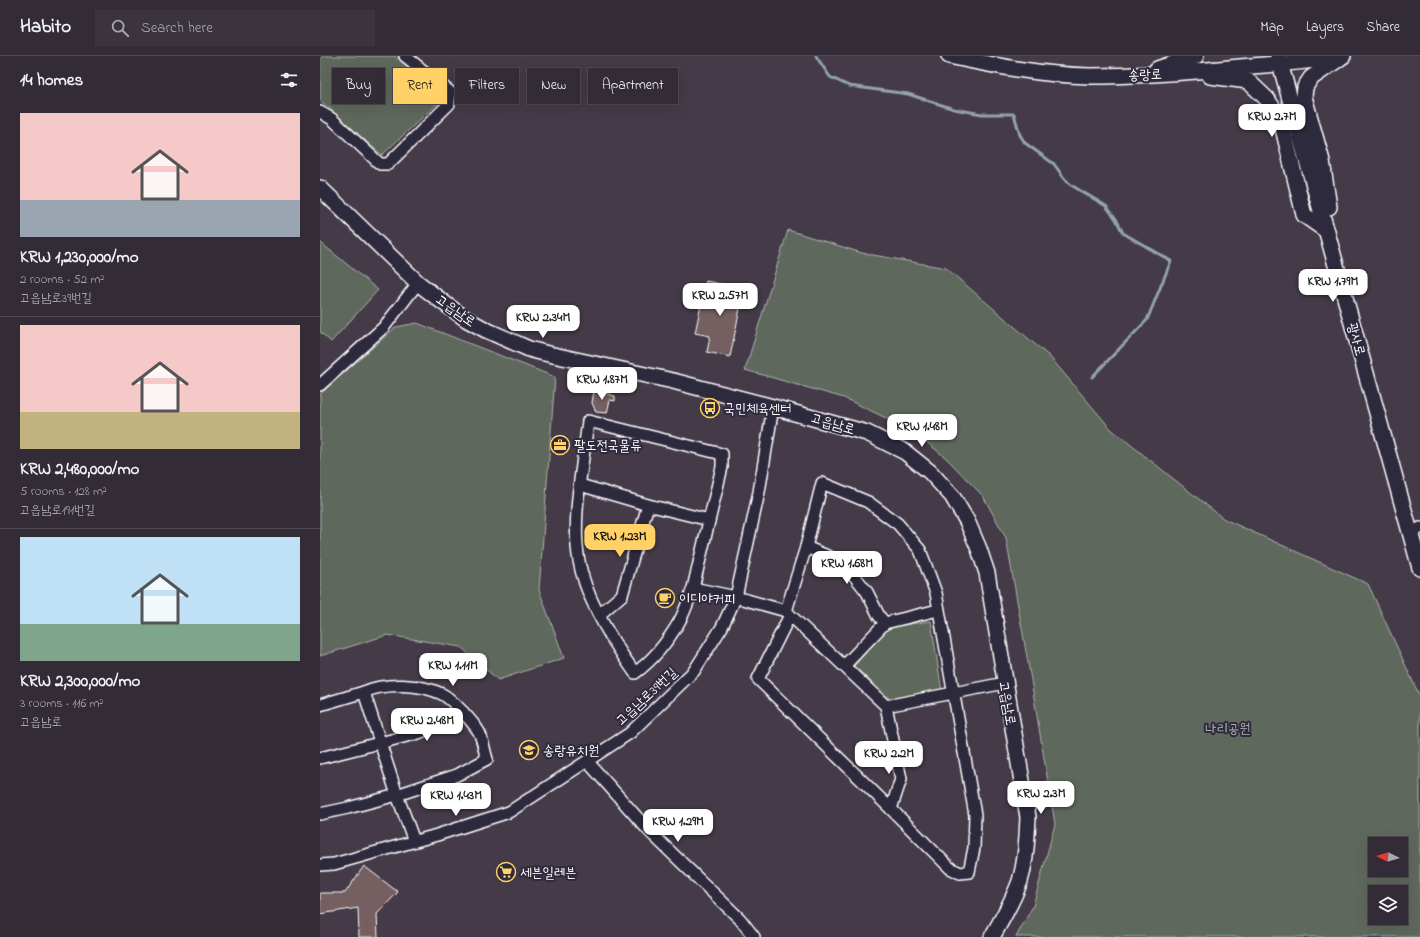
<!DOCTYPE html>
<html lang="en">
<head>
<meta charset="utf-8">
<style>
	:root { --surface:#332c36; --page:#3b343e; --text:#f1f3f6; --muted:#a9a7ad; --line:#4e4851; --accent:#ffd166 }
	body { margin:0; font-family:"Indie Flower","Poor Story",sans-serif; background:var(--page); color:var(--text); height:100vh; display:flex; flex-direction:column; font-size:15px; white-space:nowrap }
	* { box-sizing:border-box; margin:0 }
	p { font-size:13px; color:var(--muted) }
	.icon { flex:none; width:22px; height:22px; fill:none; stroke:currentColor; stroke-width:2; stroke-linecap:round; stroke-linejoin:round }
	.map { position:relative; flex:1; overflow:hidden }
	.side { display:flex; flex-direction:column; background:var(--surface); width:320px }
	.side>* { flex:none }
	.top-card { position:absolute; left:12px; top:12px; width:380px; height:36px; display:flex; gap:8px }
	.needle { width:26px; rotate:275deg }
	.tools { position:absolute; left:1048px; top:781px; display:grid; gap:8px }
	.tools a { display:grid; place-items:center; width:40px; height:40px; border-radius:0px; background:var(--surface); box-shadow:0 4px 16px #0002,0 0 0 1px var(--line); font-size:20px }
	.price { position:absolute; translate:-50% -34px; padding:0 9px; border-radius:8px; background:#fff; color:#222; font-size:13px; line-height:26px; filter:drop-shadow(0 1px 2px #0008) }
	.price::after { content:''; position:absolute; left:50%; top:24px; width:12px; height:9px; margin-left:-6px; background:inherit; clip-path:polygon(0 0,100% 0,50% 100%) }
	.price.active { background:var(--accent); color:#111 }
	ul { padding:0; list-style:none }
	li { display:grid; align-content:center; gap:8px; height:212px; padding:0 20px }
	li+li { border-top:1px solid var(--line) }
	li span { display:grid; place-items:center; height:124px; border-radius:0px; color:#555 }
	li>.icon { margin-inline-start:auto }
	span .icon { width:72px; height:72px; fill:#fffc; stroke-width:1 }
	li b { font-size:17px }
	h2 { display:flex; justify-content:space-between; align-items:center; height:48px; padding:0 20px; font-size:17px }
	.pill { padding:0 14px; border-radius:0px; background:var(--surface); box-shadow:0 4px 16px #0002,0 0 0 1px var(--line); font-size:14px; line-height:36px }
	.pill.active { background:var(--accent); color:#111 }
	header { display:flex; align-items:center; gap:24px; box-sizing:border-box; height:56px; padding:0 20px; background:var(--surface); border-bottom:1px solid var(--line) }
	header strong { font-size:19px }
	nav { display:flex; gap:22px; margin-inline-start:auto; font-size:14px }
	.search { width:280px; height:36px; background:var(--page); display:flex; align-items:center; gap:10px; box-sizing:border-box; padding:0 14px; border-radius:0px; color:var(--muted); font-size:15px }
	main { display:flex; flex:1; min-height:0 }
	.map>svg:first-child { display:block }
</style>
</head>
<body>
<header>
<strong>Habito</strong>
<div class="search"><svg class="icon" aria-label="search" viewBox="0 0 24 24"><circle cx="10" cy="10" r="6"/><path d="M15 15l6 6"/></svg>Search here</div>
<nav><a>Map</a><a>Layers</a><a>Share</a></nav>
</header>
<main>
<section class="side">
<h2>14 homes<svg class="icon" aria-label="filters" viewBox="0 0 24 24"><path d="M4 7h16M4 17h16"/><circle cx="9" cy="7" r="2"/><circle cx="15" cy="17" r="2"/></svg></h2>
<ul>
<li><span style="background:linear-gradient(#f6c9c9 70%,#9aa5b1 0)"><svg class="icon" aria-label="home" viewBox="0 0 24 24"><path d="M3 11l9-7 9 7M6 9v11h12V9"/></svg></span><div><b>KRW 1,230,000/mo</b><p>2 rooms · 52 m²</p><p>고읍남로39번길</p></div></li>
<li><span style="background:linear-gradient(#f6c9c9 70%,#c2b280 0)"><svg class="icon" aria-label="home" viewBox="0 0 24 24"><path d="M3 11l9-7 9 7M6 9v11h12V9"/></svg></span><div><b>KRW 2,480,000/mo</b><p>5 rooms · 128 m²</p><p>고읍남로191번길</p></div></li>
<li><span style="background:linear-gradient(#bfe0f5 70%,#7fa58c 0)"><svg class="icon" aria-label="home" viewBox="0 0 24 24"><path d="M3 11l9-7 9 7M6 9v11h12V9"/></svg></span><div><b>KRW 2,300,000/mo</b><p>3 rooms · 116 m²</p><p>고읍남로</p></div></li>
</ul>
</section>
<div class="map">
<svg width="1100" height="881" viewBox="0 0 1100 881">
	<rect width="100%" height="100%" fill="#443a48"/>
	<filter id="ink" filterUnits="userSpaceOnUse"><feTurbulence type="fractalNoise" baseFrequency=".025" numOctaves="2"/><feDisplacementMap in="SourceGraphic" scale="8" xChannelSelector="R" yChannelSelector="G"/><feConvolveMatrix kernelMatrix="1 2 1 2 8 2 1 2 1" color-interpolation-filters="sRGB"/></filter>
	<g filter="url(#ink)">
		<!-- green -->
		<g fill="#5e685c" stroke="#aeb4ae" fill-rule="evenodd">
			<path d="M3,0H75L120,37V45L62,99L0,44V3Z"/>
			<path d="M468,174L542,197L626,212L730,301L791,373L904,463L1048,528L1100,641V881H696L713,850L735,768L711,624L686,482L663,440L626,402L593,375L524,342L425,314ZM1055,788H1081V814H1055ZM1055,836H1081V862H1055Z"/>
			<path d="M0,186L58,234L11,286L0,276Z"/>
			<path d="M97,267L235,321L219,534L244,602L178,624L141,591L67,579L0,600V338L76,271Z"/>
			<path d="M611,565L622,636L570,643L534,610L568,571Z"/>
		</g>
		<g fill="none" stroke-linecap="round" stroke-linejoin="round">
			<!-- stream -->
			<path stroke="#94a3ac" stroke-width="3" d="M496,0L510,21L529,30L588,38L634,53L662,58H694L700,79L705,87L734,108L744,122L751,129L786,150L796,163L803,177L851,205L827,264L772,321"/>
		</g>
		<!-- building -->
		<g fill="#745f61" stroke="#fff">
			<path d="M386,225L424,233L410,301L387,296L390,280L375,277Z"/>
			<path d="M274,334L295,340V345L290,344L287,357L276,356L272,347Z"/>
			<path d="M44,810L78,836L57,858L58,881H39L38,852L0,858V837H25Z"/>
		</g>
		<g fill="none" stroke-linecap="round" stroke-linejoin="round">
			<!-- street casing -->
			<g stroke="#fff" stroke-width="14">
				<g id="street">
					<path d="M0,56L12,63L60,108H68L129,48L130,36L85,0"/>
					<path d="M0,329L64,271L98,227"/>
					<path d="M260,429L328,449L389,464"/>
					<path d="M1091,478L1100,472"/>
					<path d="M486,491L512,502L533,518L547,536L559,560L565,567"/>
					<path d="M373,532L402,411V398L268,365C263,408 251,463 259,505C266,544 292,585 315,617C333,604 348,585 359,566C365,556 369,543 373,532L416,541L466,555L470,559L566,650L581,723L571,753L438,623L470,559"/>
					<path d="M466,555L486,491L502,427L548,446L578,468L600,494L616,537L655,759L654,792L649,816L640,817L630,812L571,753"/>
					<path d="M279,559L302,539L328,449"/>
					<path d="M524,610L565,567L618,554"/>
					<path d="M0,649L44,636"/>
					<path d="M566,650L685,627"/>
					<path d="M0,702L99,677L143,656"/>
					<path d="M267,705L330,776L420,863L434,881"/>
					<path d="M0,758L28,752L77,739L44,636C65,626 101,628 122,638C132,643 153,666 159,676C163,684 164,694 167,703L137,719L77,739L94,785"/>
					<path d="M0,809L14,808L117,779L189,756L310,677L374,615L402,571L416,541L439,436L453,351"/>
				</g>
			</g>
			<!-- secondary casing -->
			<g stroke="#fff" stroke-width="18">
				<g id="secondary">
					<path d="M629,0C675,10 722,19 770,20C820,20 870,16 920,11C954,8 989,6 1023,0"/>
					<path d="M958,0L1100,512"/>
					<path d="M837,13L876,0"/>
					<path d="M890,20L928,25L947,43L961,64L984,159L1007,175"/>
					<path d="M0,132L98,227L124,247L146,263L166,274L209,293L224,297L353,325L453,351L547,377L585,396L610,416L632,440L647,465L659,493L667,517L708,761C707,782 706,805 700,825C693,845 682,863 672,881"/>
					<path d="M1009,151L1002,105L984,41L985,31L991,22L1020,2"/>
				</g>
			</g>
			<!-- street -->
			<use href="#street" stroke="#2f2a3d" stroke-width="11"/>
			<!-- secondary -->
			<use href="#secondary" stroke="#2f2a3d" stroke-width="15"/>
		</g>
	</g>
	<!-- icons -->
	<defs>
		<g id="bus-ring" transform="scale(1)"><circle r="9.5" fill="#2f2a3d" stroke="#ffd166" stroke-width="1.5"/><path d="M-5-6H5V4H4V6H2V4H-2V6H-4V4H-5ZM-3.5-4V0h7V-4ZM-3.5 1.2v1.5H-2V1.2ZM2 1.2v1.5H3.5V1.2Z" fill="#ffd166"/></g>
		<g id="office-ring" transform="scale(1)"><circle r="9.5" fill="#2f2a3d" stroke="#ffd166" stroke-width="1.5"/><path d="M-6-3h4V-5.5h4V-3h4V5H-6ZM-1-4.5V-3h2v-1.5ZM-6 0V1H6V0Z" fill="#ffd166"/></g>
		<g id="cafe-ring" transform="scale(1)"><circle r="9.5" fill="#2f2a3d" stroke="#ffd166" stroke-width="1.5"/><path d="M-5.5-4.5H6V0H3Q3 3.5 0 3.5H-2.5Q-5.5 3.5-5.5 0ZM3-3.2v2h1.7v-2ZM-6 4.5H4V6H-6Z" fill="#ffd166"/></g>
		<g id="school-ring" transform="scale(1)"><circle r="9.5" fill="#2f2a3d" stroke="#ffd166" stroke-width="1.5"/><path d="M0-5L7-2L0 1L-7-2ZM-4 1L0 2.5L4 1V4Q0 6-4 4Z" fill="#ffd166"/></g>
		<g id="supermarket-ring" transform="scale(1)"><circle r="9.5" fill="#2f2a3d" stroke="#ffd166" stroke-width="1.5"/><path d="M-6-5.5h2.5l.6 2H6L4.5 2H-2.5L-4.4-4H-6ZM-1.5 3.2a1.3 1.3 0 1 0 .1 0ZM3 3.2a1.3 1.3 0 1 0 .1 0Z" fill="#ffd166"/></g>
	</defs>
	<g fill-rule="evenodd">
		<use href="#bus-ring" x="390" y="352"/>
		<use href="#office-ring" x="240" y="389"/>
		<use href="#cafe-ring" x="345" y="542"/>
		<use href="#school-ring" x="209" y="694"/>
		<use href="#supermarket-ring" x="186" y="816"/>
	</g>
	<g text-anchor="middle" stroke-width="4" stroke-linejoin="round" paint-order="stroke">
		<!-- street labels -->
		<g font-size="14" fill="#fff" stroke="#2f2a3d">
			<text transform="translate(825 18) rotate(-2)" y="5">송랑로</text>
			<text transform="translate(136 254) rotate(35)" y="5">고읍남로</text>
			<text transform="translate(1037 283) rotate(75)" y="5">광사로</text>
			<text transform="translate(513 367) rotate(16)" y="5">고읍남로</text>
			<text transform="translate(326 640) rotate(-43)" y="5">고읍남로39번길</text>
			<text transform="translate(688 647) rotate(80)" y="5">고읍남로</text>
		</g>
		<!-- poi labels -->
		<g font-size="14" fill="#fff" stroke="#2f2a3d" text-anchor="start">
			<text x="404" y="357">국민체육센터</text>
			<text x="254" y="394">팔도전국물류</text>
			<text x="359" y="547">이디야커피</text>
			<text x="223" y="699">송랑유치원</text>
			<text x="200" y="821">세븐일레븐</text>
		</g>
		<!-- park labels -->
		<g font-size="14" fill="#aeb4ae" stroke="#2f2a3d">
			<text x="908" y="677">나리공원</text>
		</g>
	</g>
</svg>
<div class="tools">
<a><svg class="needle" viewBox="-14 -14 28 28"><path d="M0-13l5 13h-10z" fill="#e53935"/><path d="M0 13l5-13h-10z" fill="#a9a7ad"/></svg></a>
<a><svg class="icon" aria-label="layers" viewBox="0 0 24 24"><path d="M12 4l9 5-9 5-9-5zM3 14l9 5 9-5"/></svg></a>
</div>
<b class="price" style="left:952px;top:82px">KRW 2.7M</b>
<b class="price" style="left:1013px;top:247px">KRW 1.79M</b>
<b class="price" style="left:400px;top:261px">KRW 2.57M</b>
<b class="price" style="left:223px;top:283px">KRW 2.34M</b>
<b class="price" style="left:282px;top:345px">KRW 1.87M</b>
<b class="price" style="left:602px;top:392px">KRW 1.48M</b>
<b class="price active" style="left:300px;top:502px">KRW 1.23M</b>
<b class="price" style="left:527px;top:529px">KRW 1.68M</b>
<b class="price" style="left:133px;top:631px">KRW 1.11M</b>
<b class="price" style="left:107px;top:686px">KRW 2.48M</b>
<b class="price" style="left:569px;top:719px">KRW 2.2M</b>
<b class="price" style="left:721px;top:759px">KRW 2.3M</b>
<b class="price" style="left:136px;top:761px">KRW 1.43M</b>
<b class="price" style="left:358px;top:787px">KRW 1.29M</b>
<div class="top-card">
<a class="pill">Buy</a>
<a class="pill active">Rent</a>
<a class="pill">Filters</a>
<a class="pill">New</a>
<a class="pill">Apartment</a>
</div>
</div>
</main>
</body>
</html>
